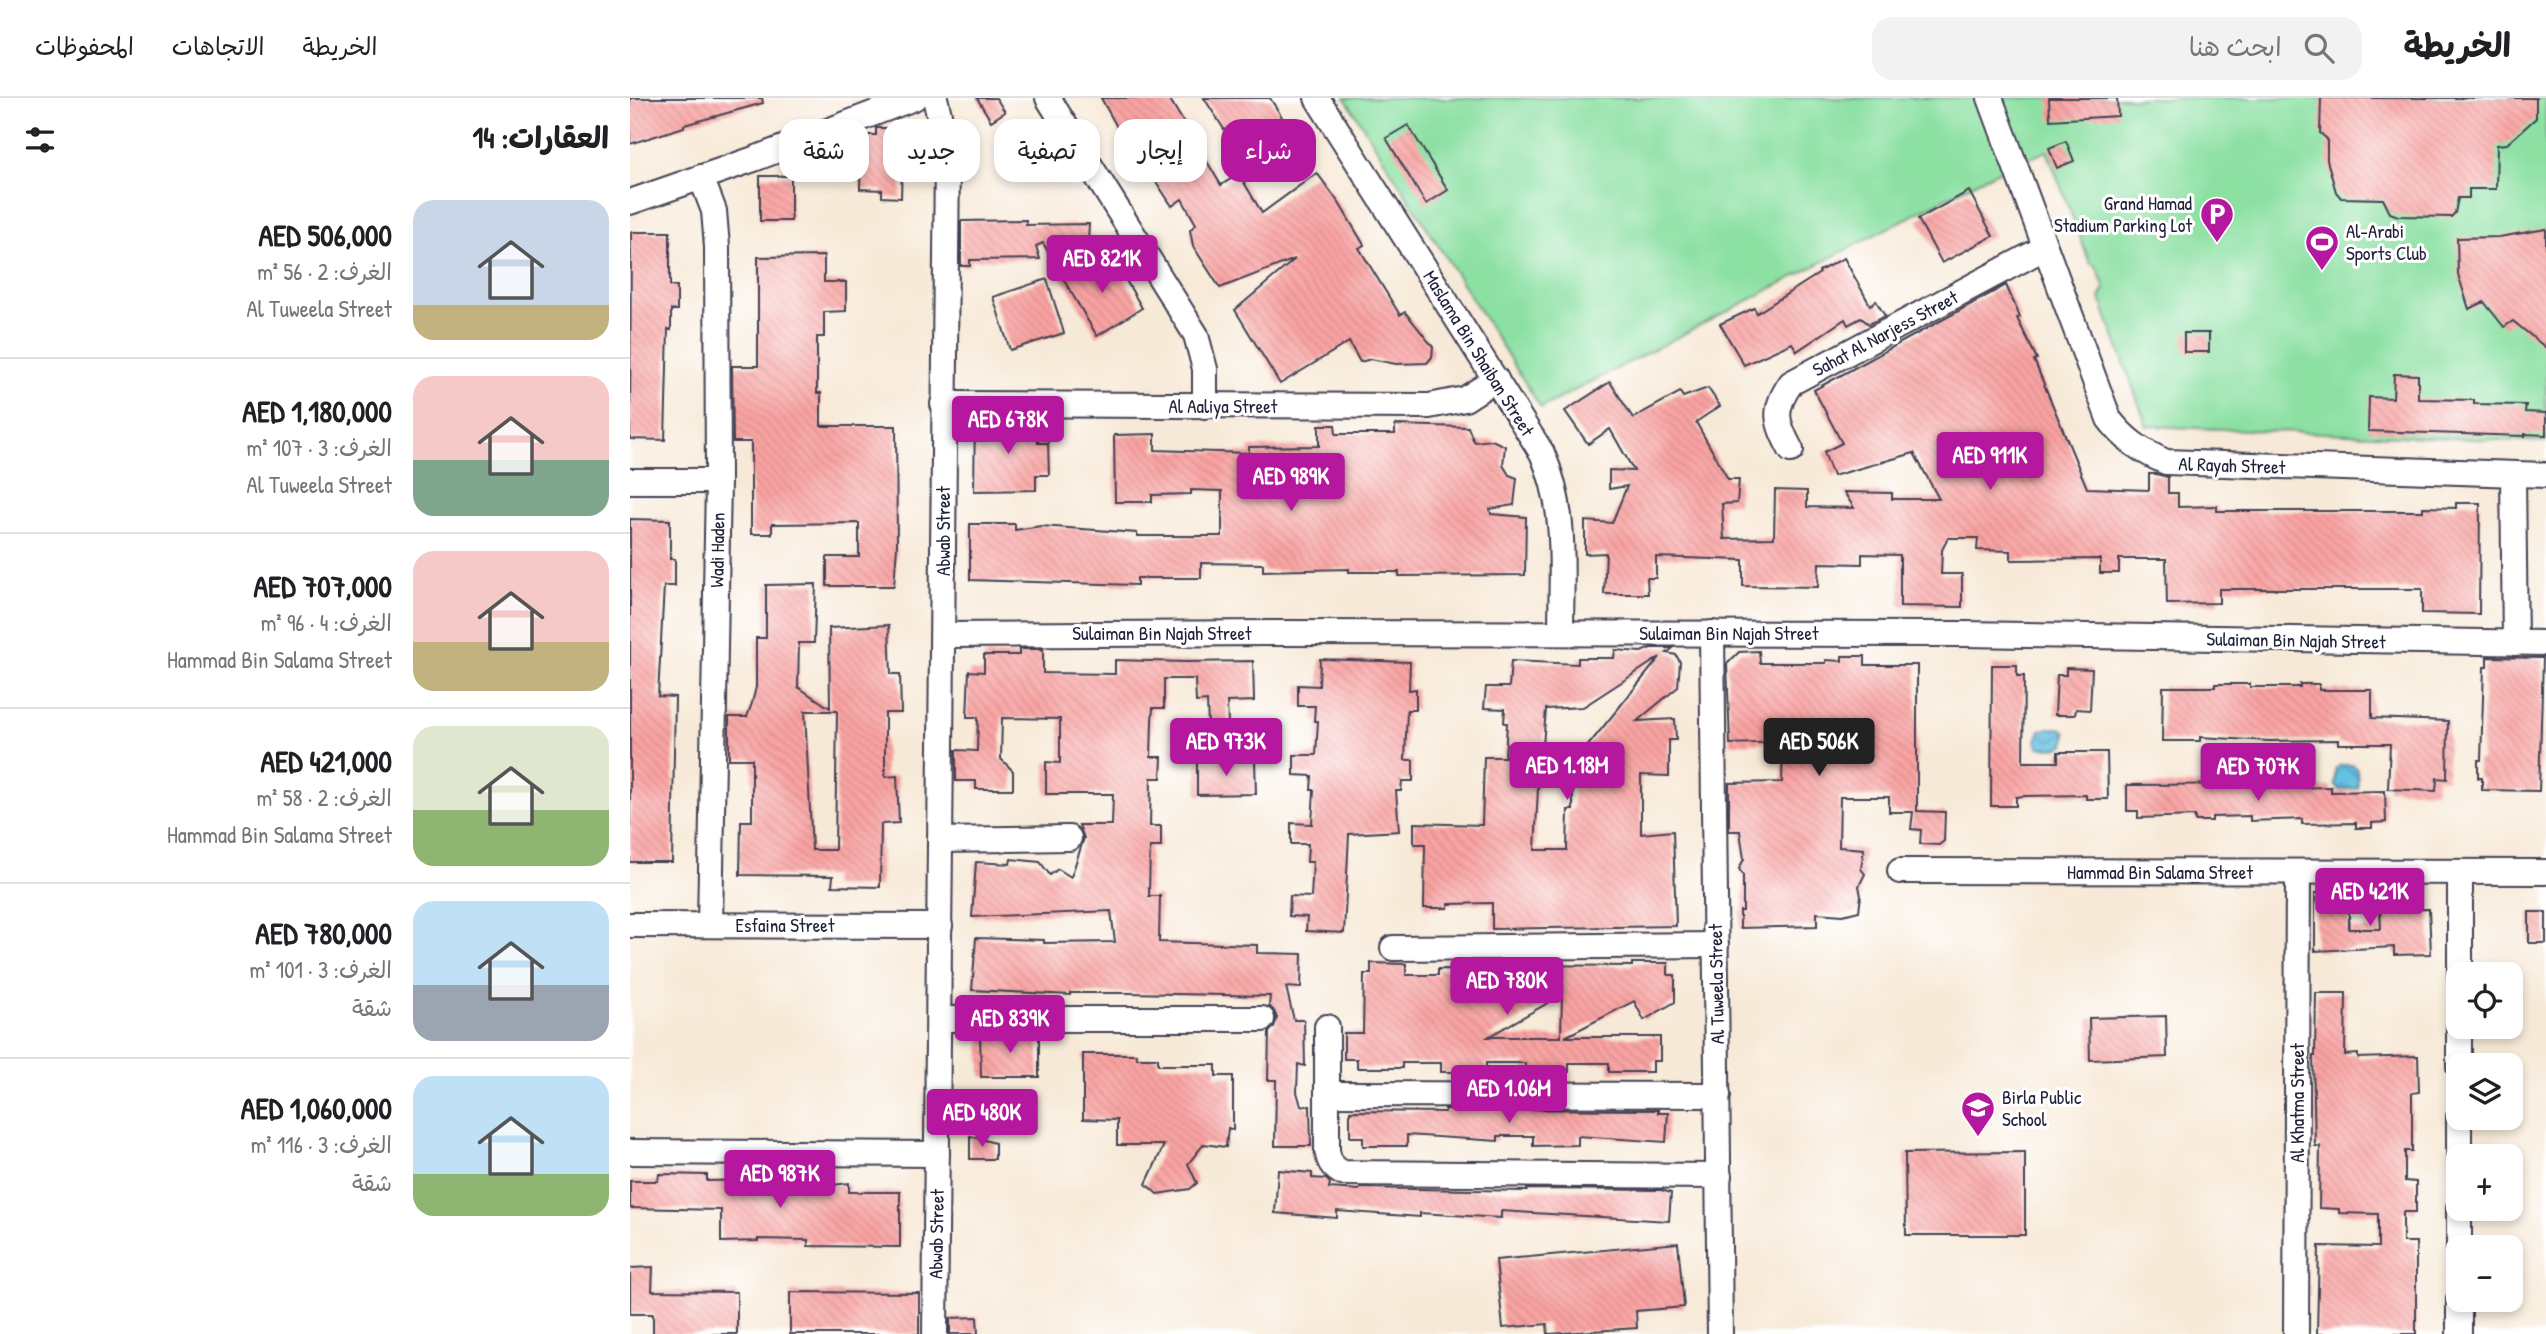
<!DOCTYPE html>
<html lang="ar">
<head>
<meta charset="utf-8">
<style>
	:root { --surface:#fff; --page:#f2f2f2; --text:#202124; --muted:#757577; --line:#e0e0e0; --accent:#b5179e }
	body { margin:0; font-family:"Patrick Hand","Playpen Sans Arabic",sans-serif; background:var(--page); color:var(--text); direction:rtl; height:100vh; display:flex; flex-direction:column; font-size:26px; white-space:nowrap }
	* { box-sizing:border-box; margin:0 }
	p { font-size:23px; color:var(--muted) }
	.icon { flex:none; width:38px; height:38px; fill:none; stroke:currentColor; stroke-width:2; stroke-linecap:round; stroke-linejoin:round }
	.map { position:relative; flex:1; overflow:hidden; direction:ltr }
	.panel { display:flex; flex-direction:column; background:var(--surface); width:630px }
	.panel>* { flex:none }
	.guide { position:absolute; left:21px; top:21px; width:665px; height:63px; direction:rtl; display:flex; gap:14px }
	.fabs { position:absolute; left:1816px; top:864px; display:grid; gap:14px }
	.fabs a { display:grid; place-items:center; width:77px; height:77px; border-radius:14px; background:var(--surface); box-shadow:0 4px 10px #0003; font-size:35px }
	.price { position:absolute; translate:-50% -60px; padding:0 16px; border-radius:7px; background:var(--accent); color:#fff; font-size:23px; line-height:46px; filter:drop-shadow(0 2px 4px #0008) }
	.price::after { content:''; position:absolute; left:50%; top:42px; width:21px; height:16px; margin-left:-10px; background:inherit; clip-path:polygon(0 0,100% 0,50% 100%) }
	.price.active { background:#222; color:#fff }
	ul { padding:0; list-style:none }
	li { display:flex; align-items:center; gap:21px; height:175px; padding:0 21px }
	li+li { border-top:2px solid var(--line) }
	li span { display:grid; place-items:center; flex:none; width:196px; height:140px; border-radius:21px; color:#555 }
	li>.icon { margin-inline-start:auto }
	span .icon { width:84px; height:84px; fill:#fffc; stroke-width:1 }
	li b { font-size:30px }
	h2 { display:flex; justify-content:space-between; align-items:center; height:84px; padding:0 21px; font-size:30px }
	.chip { padding:0 24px; border-radius:21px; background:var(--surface); box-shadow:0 4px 10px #0003; font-size:24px; line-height:63px }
	.chip.active { background:var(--accent); color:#fff }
	header { display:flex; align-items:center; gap:42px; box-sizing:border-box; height:98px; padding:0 35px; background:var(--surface); border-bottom:2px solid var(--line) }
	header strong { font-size:33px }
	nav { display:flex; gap:38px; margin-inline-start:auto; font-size:24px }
	.search { width:490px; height:63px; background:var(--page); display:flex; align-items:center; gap:18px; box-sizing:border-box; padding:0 24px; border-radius:21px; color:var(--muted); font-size:26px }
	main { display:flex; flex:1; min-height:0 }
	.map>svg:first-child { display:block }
</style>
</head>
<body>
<header>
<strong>الخريطة</strong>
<div class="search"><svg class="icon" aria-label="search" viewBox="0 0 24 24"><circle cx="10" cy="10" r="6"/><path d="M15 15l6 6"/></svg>ابحث هنا</div>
<nav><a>الخريطة</a><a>الاتجاهات</a><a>المحفوظات</a></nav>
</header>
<main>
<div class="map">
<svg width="1916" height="1236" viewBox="0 0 1916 1236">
	<defs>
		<pattern id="water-waves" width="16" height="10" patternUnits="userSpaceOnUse" patternTransform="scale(1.75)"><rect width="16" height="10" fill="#62bfe0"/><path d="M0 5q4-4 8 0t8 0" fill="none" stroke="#509bb7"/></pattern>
		<pattern id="building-back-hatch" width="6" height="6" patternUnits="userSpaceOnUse" patternTransform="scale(1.75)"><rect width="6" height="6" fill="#f9a3a2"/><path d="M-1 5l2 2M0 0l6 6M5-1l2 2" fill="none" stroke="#d58c8c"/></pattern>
	</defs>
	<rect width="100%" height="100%" fill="#fff"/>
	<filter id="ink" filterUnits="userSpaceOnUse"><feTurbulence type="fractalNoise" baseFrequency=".0143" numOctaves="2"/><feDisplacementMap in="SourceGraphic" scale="14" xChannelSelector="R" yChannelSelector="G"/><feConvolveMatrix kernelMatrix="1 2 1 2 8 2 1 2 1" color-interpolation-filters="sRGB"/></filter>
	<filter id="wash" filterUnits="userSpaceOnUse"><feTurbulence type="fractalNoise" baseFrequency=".00686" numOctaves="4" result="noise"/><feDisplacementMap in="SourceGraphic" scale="28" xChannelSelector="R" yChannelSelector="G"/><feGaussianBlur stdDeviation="1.57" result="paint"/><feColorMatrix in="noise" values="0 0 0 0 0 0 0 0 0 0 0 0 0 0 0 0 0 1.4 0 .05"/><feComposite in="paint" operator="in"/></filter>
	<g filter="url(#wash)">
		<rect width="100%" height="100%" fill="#f7e9d7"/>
		<!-- green -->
		<path fill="#8be0a2" stroke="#56816e" stroke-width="2" d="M715,0H1916V344L1517,328L1470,200L1475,190L1466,168L1460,165L1417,53L1362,76L911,310Z"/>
		<!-- water -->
		<g fill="url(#water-waves)" stroke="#42708e" stroke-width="2">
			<path d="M1425,630L1433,631L1436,635L1435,647L1426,650L1409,649L1406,643L1410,632Z"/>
			<path d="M1711,667H1723L1727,671L1728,690L1710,692L1705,687V671Z"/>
		</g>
		<g id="blocks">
			<!-- building -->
			<g fill="url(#building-back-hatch)" fill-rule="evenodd">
				<path d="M0,0H132L133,5L54,27V29L0,46Z"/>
				<path d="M347,0H366L375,14L361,23Z"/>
				<path d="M471,0H539L591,87L609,76L632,115L687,75L709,105L734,147L729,150L770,217L775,214L803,249L802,259L797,265L766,266L741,261L730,264L719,244L650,286L605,212L665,161L590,190L563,148L560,132L566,126L552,101L542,108L496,38L493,40Z"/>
				<path d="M574,0H640L663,37L615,64Z"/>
				<path d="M1419,0H1487L1488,18L1420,22Z"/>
				<path d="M1691,0H1906V20L1877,46L1867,47L1866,91H1839V100H1828L1825,115L1821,119L1768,118L1760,115L1753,101L1711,100L1706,94L1697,62V41L1690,35Z"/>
				<path d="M778,27L818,92L796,106L756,40Z"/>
				<path d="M246,30H273L271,100L252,99V92L230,91L231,37H246Z"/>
				<path d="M1436,43L1444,63L1427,70L1419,50Z"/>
				<rect x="130" y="78" width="31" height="45"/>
				<path d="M1339,93L1363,138L1312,165L1288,121Z"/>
				<path d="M396,122V127L459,126L457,161H422L413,145L406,148L410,161L340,162V168H331V123Z"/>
				<path d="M1916,131V250L1883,223L1874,229L1854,204L1839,211L1828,176L1827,140L1869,139Z"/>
				<path d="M1,134H40V188H47V212H41V232L38,231L35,342L0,341Z"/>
				<path d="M194,158V184H216V213L194,214V239H187V295H191V328H266L267,448L264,488H197V459H229V425L142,426V436H121V344H103L102,268H128V159Z"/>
				<path d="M483,160L512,210L467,238L431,177Z"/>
				<path d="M1214,160L1240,207L1246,203L1255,218L1239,226L1231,220L1218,227L1215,221L1167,253L1162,245L1114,267L1090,226L1124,210L1127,215L1190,175L1189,173Z"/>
				<path d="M417,181L434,235L380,252L363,199Z"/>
				<path d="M1376,187L1390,219L1387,220L1407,261L1404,262L1457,390L1519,392V376H1526L1538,379V395H1548V409L1587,408V413H1793V409L1826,410V405H1850L1849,516L1792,515V491H1589V505L1537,506L1536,461H1489V475H1470V461L1381,462V453L1347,452L1348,440H1318L1312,452L1311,476H1332V509L1270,508V457L1232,456V466L1189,465L1188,489L1113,488V462L1026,459V480H1017L1018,496H974L976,455L955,456V423L982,425L997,388L979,391V372L1004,373L980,331L958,346L935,313L980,284L1003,320L1050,294L1053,299L1078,290L1090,308L1066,324L1098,381H1109L1107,405L1092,406L1094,441L1144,440L1145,392L1177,393V409L1224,410L1214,394L1262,395V401H1309L1284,355L1203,378L1194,354L1212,345L1184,292Z"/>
				<rect x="1554" y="235" width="25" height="19"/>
				<path d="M1764,276L1788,277V301L1844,302V306L1896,307L1895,314L1916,315V337L1895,336V338L1738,333L1739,299L1763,300Z"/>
				<path d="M345,321H389V323H398V330H408V345H418L419,377H406V392L344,393Z"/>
				<path d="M689,327H705L706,336H765V327L838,329L844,344L862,342L875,348L873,367L879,377L887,380L884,407L860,411L861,416L896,419L895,477L769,478V474H719V471L633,473V466L571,465V480H507V487L340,482V426H385V432L411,428L507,435V438H592V393L561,392V396L522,397V404H485L484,337L525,336V352L619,355V349L689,348Z"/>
				<path d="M0,421L40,422V461H45V488H34L28,598L45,599L42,764H0Z"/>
				<path d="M186,486L184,545H169L168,589L200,610L199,530L259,527L261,576H270L271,615H255V679L267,678L269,725L251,726L250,789L202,788L203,778L110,777L111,723H122V661H99V619H117L122,605L126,589V540H136V487ZM175,613H207L205,752H182Z"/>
				<path d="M1021,550H1043L1037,555L1046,557L1050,564L1048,589L1007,623L1045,621L1046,642H1039V678L1011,677V736L1043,733L1046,828L862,831V805L818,806V810H794L795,746H784V725L852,727L854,659H875L877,625H874L875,611L854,610L856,589H879L881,563L948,566V560H984L985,552L1011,554ZM1030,559L956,650L986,684L943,686V712H938L937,752H905L910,647H913L916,611L953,609Z"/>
				<path d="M389,551H413V575L485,576V562L555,564L623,563L624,603L597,604L598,626L578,627L577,603L566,604L565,581H534V610H523L522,623L521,659H532L531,680H521L520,728H531V749H520L519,798H530L529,844L627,847V855L672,856L671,890L656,889L664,922H674L675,968L668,966L667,994L671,1008H680L681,1048H645L646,982H638L639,934L644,929L647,920L644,913L639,908L640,898L498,895H440V897L342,892L346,840L414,842V845L485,844L481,813L342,819L346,764L380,766L381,761L410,764L420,777L428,771L441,779L454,740L449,727H482L483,696H416V664L430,665V621L372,620L371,661L383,673V691H346V683H326V652L347,653L348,619H337L339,573L354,574V557H389Z"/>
				<path d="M1129,553L1130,565H1196V562L1212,563V558H1235V567H1287V713L1315,714L1314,743L1309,747L1290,746L1291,732L1281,731L1283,714H1259V699H1210L1209,749L1234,751L1231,771L1235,776L1229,788L1231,798L1229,813L1213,817L1187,815V828L1110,830V813H1113V777L1109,771L1114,761L1110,733H1099V685L1152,684L1153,644L1100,646L1097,566L1109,554Z"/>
				<path d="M1857,559L1913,560L1909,693L1852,692V680H1848V662H1851L1854,569H1857Z"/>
				<path d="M690,561L780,564L779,592L786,591V612H777L775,662H783V683H772L771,693H766L769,733L719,736L714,835L676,833L677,819L659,818L660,798L681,799L683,764H677L678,746H661V725L682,726L684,692H681L682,678L664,677V657H686L688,623H684L685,608H668V587L689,588Z"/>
				<path d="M1362,567H1387V578H1394L1393,664H1428V654H1477L1478,701H1456V697L1393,698L1386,699V708H1361Z"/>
				<path d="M1436,570L1462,571L1460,612L1446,611L1445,617H1425L1427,577H1436Z"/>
				<path d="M1585,586H1620V589H1670V586H1689V592H1742V620L1818,623L1817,681L1807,680L1806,693L1758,691L1760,646H1708V642L1639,643L1570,639V643H1532L1533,589H1585Z"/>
				<path d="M625,662L626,696L567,697V663Z"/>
				<path d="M1650,686V690L1701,689V694L1755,693L1756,724L1742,725V730H1726V725L1672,726V721L1620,723V718L1582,719V723H1565V718L1508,720V713H1497V687Z"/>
				<path d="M1685,795H1719V831H1751L1750,812L1799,811L1801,856L1764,857V849L1685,853Z"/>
				<rect x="1899" y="814" width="17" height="31"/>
				<path d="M741,865L776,866V877H808V871L873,872V867L1002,868V865H1038V877H1045V904L1014,922L1004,903L935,939H1030V963H1023V974H979V965H939V974H895V965H856V974H811V965H772V970H727V961H714V935H733L734,876H741ZM932,897L931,939H858Z"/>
				<path d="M1686,895H1716L1715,957L1728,956V960L1788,958L1789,994L1782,995V1053H1775V1083L1786,1084V1114H1773V1144H1786V1236H1687L1689,1148L1748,1149V1116L1709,1115V1111L1689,1110L1690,1048H1685L1683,958H1685Z"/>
				<path d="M1536,918L1537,959L1460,962L1459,920Z"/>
				<path d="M350,936H409V979H351Z"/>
				<path d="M453,956H506L507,960H528V967H586V978H603V1032L598,1030L596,1049L574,1046L558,1066L567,1085L560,1091L527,1096L516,1086L534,1047H487V1022L453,1021Z"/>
				<path d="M815,1011L1028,1012V1015H1038L1036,1044L948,1038V1047L903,1048V1038H868V1043L777,1037V1048H733V1039H720V1013L815,1014Z"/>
				<path d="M340,1038L365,1045V1061H340Z"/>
				<path d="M1395,1054V1137H1276L1275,1055Z"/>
				<path d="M648,1072L682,1075V1080L696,1081L700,1085L699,1090L729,1092L730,1090L897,1093V1091L1031,1092L1041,1095L1039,1123L871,1113V1120L790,1115V1119L707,1113V1120L645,1115Z"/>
				<path d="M29,1076L77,1077V1083L127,1082V1089L176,1090L219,1085V1094H270V1149L178,1148V1142L128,1141V1143L91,1144V1112L0,1110V1083H28Z"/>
				<path d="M1048,1145L1054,1209L1006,1213L1007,1230L918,1236L917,1226L873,1230L866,1162Z"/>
				<path d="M23,1169L22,1193L107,1194V1236H23V1216H0V1170Z"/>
				<path d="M160,1194L289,1195V1236H160Z"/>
				<path d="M347,1219L348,1236H320V1220Z"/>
			</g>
		</g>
	</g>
	<g filter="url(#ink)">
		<use href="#blocks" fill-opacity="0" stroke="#424052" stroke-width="2"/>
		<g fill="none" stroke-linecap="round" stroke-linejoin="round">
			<!-- minor casing -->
			<g stroke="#424052" stroke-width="28">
				<g id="minor">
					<path d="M305,0L314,38L317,61L305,1236"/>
					<path d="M418,0L566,237L575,271V308"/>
					<path d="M687,0L912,355C938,414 931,472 931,535"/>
					<path d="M1360,0L1479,321C1495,342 1511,353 1536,364L1916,377"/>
					<path d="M71,79L84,113L87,149L88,383L80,827"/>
					<path d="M0,104L124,61L284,0"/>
					<path d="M313,306L799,308L835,301L866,281"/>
					<path d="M1161,352C1146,324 1142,312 1161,285L1414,150"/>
					<path d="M1883,376L1885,545"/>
					<path d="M0,383H88"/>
					<path d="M1082,535L1090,1236"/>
					<path d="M313,537L644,535L1334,536L1916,545"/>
					<path d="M310,742L439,740"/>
					<path d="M1270,773L1916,774"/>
					<path d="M0,827L310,828"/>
					<path d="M763,850L1086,847"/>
					<path d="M1830,877V774"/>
					<path d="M309,921H632"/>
					<path d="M697,929V1052C699,1064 702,1069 712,1075L1089,1078"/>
					<path d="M1829,968V929"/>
					<path d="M697,996L1088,997"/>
					<path d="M0,1054L307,1056"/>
					<path d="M1829,1059V1020"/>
					<path d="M1829,1150V1111"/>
					<path d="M1666,1236L1668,775"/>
					<path d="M1829,1236V1202"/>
				</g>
			</g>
			<!-- minor -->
			<use href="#minor" stroke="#fff" stroke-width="24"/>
		</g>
	</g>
	<!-- icons -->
	<defs>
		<g id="parking-pin" transform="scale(1.75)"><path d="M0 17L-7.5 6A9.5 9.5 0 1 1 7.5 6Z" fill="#b5179e" stroke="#fff"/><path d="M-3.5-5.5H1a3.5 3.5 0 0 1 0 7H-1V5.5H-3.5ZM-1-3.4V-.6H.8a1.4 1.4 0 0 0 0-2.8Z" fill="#fff"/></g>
		<g id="stadium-pin" transform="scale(1.75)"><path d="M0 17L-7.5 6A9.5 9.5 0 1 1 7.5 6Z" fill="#b5179e" stroke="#fff"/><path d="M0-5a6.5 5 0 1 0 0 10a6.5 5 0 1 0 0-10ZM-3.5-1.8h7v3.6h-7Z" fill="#fff"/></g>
		<g id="school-pin" transform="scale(1.75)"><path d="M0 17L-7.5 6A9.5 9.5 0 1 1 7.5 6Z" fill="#b5179e" stroke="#fff"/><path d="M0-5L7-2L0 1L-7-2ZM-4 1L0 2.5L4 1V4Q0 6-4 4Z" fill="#fff"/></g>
	</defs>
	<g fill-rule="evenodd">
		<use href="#parking-pin" x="1587" y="116"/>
		<use href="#stadium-pin" x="1692" y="144"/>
		<use href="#school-pin" x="1348" y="1010"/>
	</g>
	<g text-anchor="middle" stroke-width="6" stroke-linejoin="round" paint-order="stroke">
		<!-- poi labels -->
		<g font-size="19" fill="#22223b" stroke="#fff" text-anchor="start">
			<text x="1562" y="112" text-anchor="end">Grand Hamad<tspan x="1562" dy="22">Stadium Parking Lot</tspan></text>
			<text x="1716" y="140">Al-Arabi<tspan x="1716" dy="22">Sports Club</tspan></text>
			<text x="1372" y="1006">Birla Public<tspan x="1372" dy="22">School</tspan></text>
		</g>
		<!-- street labels -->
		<g font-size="19" fill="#22223b" stroke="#fff">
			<text transform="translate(1255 235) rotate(-28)" y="7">Sahat Al Narjess Street</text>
			<text transform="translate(849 255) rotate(58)" y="7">Maslama Bin Shaiban Street</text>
			<text x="593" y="315">Al Aaliya Street</text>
			<text transform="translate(1602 367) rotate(2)" y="7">Al Rayah Street</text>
			<text transform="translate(313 433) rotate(-90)" y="7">Abwab Street</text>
			<text transform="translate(87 452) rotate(-89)" y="7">Wadi Haden</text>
			<text x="532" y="542">Sulaiman Bin Najah Street</text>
			<text x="1099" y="542">Sulaiman Bin Najah Street</text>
			<text transform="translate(1666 542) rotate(1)" y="7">Sulaiman Bin Najah Street</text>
			<text x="1530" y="781">Hammad Bin Salama Street</text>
			<text x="155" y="834">Esfaina Street</text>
			<text transform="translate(1086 886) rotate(-91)" y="7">Al Tuweela Street</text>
			<text transform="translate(1667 1005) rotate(-90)" y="7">Al Khatma Street</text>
			<text transform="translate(306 1136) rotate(-89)" y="7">Abwab Street</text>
		</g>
	</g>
</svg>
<div class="fabs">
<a><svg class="icon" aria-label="locate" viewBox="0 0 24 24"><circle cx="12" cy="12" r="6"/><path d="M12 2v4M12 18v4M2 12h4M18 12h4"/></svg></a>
<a><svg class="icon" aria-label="layers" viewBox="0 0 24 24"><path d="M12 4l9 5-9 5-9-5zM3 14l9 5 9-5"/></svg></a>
<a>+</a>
<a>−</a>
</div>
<b class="price" style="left:472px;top:197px">AED 821K</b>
<b class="price" style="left:378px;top:358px">AED 678K</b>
<b class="price" style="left:1360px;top:394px">AED 911K</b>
<b class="price" style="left:661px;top:415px">AED 989K</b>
<b class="price" style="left:596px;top:680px">AED 973K</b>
<b class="price active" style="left:1189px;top:680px">AED 506K</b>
<b class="price" style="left:937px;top:704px">AED 1.18M</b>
<b class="price" style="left:1628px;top:705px">AED 707K</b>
<b class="price" style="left:1740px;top:830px">AED 421K</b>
<b class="price" style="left:877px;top:919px">AED 780K</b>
<b class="price" style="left:380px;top:957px">AED 839K</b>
<b class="price" style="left:879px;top:1027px">AED 1.06M</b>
<b class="price" style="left:352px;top:1051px">AED 480K</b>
<b class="price" style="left:150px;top:1112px">AED 987K</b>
<div class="guide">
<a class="chip active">شراء</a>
<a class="chip">إيجار</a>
<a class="chip">تصفية</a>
<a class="chip">جديد</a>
<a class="chip">شقة</a>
</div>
</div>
<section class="panel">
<h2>العقارات: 14<svg class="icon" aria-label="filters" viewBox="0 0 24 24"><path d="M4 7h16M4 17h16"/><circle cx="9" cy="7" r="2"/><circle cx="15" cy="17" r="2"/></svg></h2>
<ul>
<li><span style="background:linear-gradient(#c9d6e8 75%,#c2b280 0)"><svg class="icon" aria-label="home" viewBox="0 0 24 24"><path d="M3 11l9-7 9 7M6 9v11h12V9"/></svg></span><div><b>AED 506,000</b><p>الغرف: 2 · 56 m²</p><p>Al Tuweela Street</p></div></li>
<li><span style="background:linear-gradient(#f6c9c9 60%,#7fa58c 0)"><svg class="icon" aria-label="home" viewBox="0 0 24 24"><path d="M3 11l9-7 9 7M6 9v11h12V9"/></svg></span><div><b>AED 1,180,000</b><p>الغرف: 3 · 107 m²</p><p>Al Tuweela Street</p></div></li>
<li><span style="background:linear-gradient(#f6c9c9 65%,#c2b280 0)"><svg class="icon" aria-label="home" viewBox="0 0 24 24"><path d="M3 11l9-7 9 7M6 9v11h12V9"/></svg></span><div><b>AED 707,000</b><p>الغرف: 4 · 96 m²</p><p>Hammad Bin Salama Street</p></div></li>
<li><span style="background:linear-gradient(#dfe7d0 60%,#8fb573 0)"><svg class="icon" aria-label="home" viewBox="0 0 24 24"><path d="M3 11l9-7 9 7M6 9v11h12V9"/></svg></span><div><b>AED 421,000</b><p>الغرف: 2 · 58 m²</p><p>Hammad Bin Salama Street</p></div></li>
<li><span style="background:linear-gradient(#bfe0f5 60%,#9aa5b1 0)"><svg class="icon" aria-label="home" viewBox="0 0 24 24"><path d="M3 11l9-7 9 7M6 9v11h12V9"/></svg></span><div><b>AED 780,000</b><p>الغرف: 3 · 101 m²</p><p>شقة</p></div></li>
<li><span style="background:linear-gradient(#bfe0f5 70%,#8fb573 0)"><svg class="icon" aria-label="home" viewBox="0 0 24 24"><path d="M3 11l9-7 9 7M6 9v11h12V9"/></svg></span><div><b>AED 1,060,000</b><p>الغرف: 3 · 116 m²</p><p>شقة</p></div></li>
</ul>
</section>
</main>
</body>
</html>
